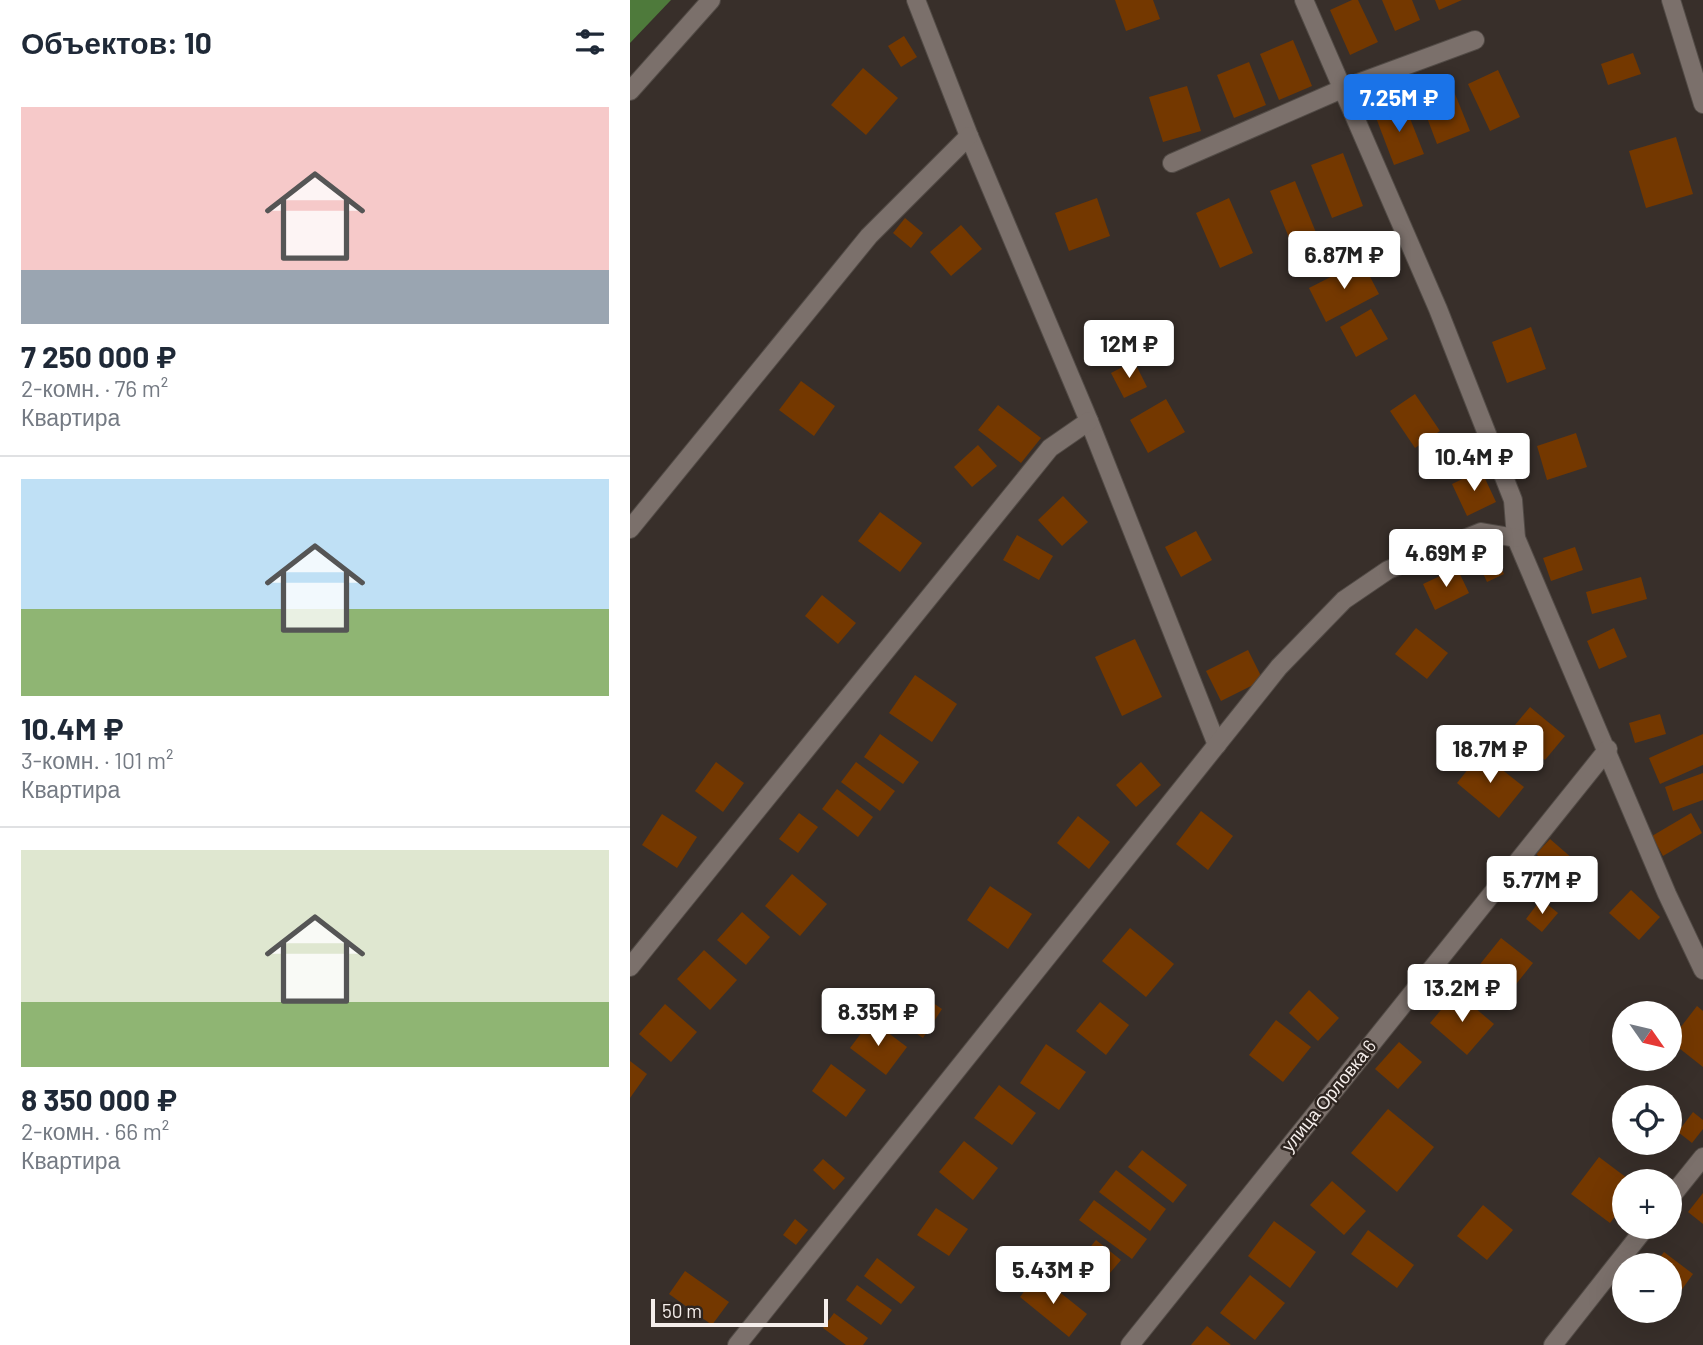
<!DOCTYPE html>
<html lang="ru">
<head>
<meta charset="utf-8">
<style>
	:root { --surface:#fff; --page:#f2f2f3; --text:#1f2937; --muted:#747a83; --line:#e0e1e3; --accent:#1a73e8 }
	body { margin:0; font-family:Barlow,sans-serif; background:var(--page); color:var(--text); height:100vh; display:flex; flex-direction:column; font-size:26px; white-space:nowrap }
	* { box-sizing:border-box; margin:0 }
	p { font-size:23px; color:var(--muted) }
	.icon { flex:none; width:38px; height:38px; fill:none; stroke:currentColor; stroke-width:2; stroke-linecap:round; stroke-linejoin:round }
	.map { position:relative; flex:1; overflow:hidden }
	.details { display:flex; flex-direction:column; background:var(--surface); width:630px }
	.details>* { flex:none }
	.needle { width:46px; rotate:124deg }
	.fabs { position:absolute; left:982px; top:1001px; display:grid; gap:14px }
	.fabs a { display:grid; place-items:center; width:70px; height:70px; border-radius:50%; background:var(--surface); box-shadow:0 7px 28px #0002; font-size:35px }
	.scale { position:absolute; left:21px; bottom:18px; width:177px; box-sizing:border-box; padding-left:7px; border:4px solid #f5eeeb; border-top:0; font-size:19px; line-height:24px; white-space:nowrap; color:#f5eeeb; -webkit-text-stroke:5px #2e2520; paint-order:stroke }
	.price { position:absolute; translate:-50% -60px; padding:0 16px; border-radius:7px; background:#fff; color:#222; font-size:23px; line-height:46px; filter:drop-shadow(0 2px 4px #0008) }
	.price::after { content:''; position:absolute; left:50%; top:42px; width:21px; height:16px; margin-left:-10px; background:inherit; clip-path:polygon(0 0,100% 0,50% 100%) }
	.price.current { background:var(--accent); color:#fff }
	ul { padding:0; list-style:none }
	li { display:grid; align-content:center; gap:14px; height:371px; padding:0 21px }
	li+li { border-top:2px solid var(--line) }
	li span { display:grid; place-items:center; height:217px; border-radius:0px; color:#555 }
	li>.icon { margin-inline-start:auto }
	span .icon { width:126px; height:126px; fill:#fffc; stroke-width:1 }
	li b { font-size:30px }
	h2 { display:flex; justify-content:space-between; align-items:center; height:84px; padding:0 21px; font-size:30px }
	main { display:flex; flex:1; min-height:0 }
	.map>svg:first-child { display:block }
</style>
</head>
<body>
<main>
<section class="details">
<h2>Объектов: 10<svg class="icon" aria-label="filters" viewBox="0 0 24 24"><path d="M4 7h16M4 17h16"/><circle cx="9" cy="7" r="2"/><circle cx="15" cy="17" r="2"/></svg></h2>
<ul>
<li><span style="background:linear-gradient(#f6c9c9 75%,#9aa5b1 0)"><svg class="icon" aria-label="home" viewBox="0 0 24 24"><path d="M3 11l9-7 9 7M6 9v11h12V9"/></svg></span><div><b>7 250 000 ₽</b><p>2-комн. · 76 m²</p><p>Квартира</p></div></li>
<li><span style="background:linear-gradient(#bfe0f5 60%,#8fb573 0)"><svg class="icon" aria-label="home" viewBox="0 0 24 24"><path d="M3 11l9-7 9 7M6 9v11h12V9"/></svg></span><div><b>10.4M ₽</b><p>3-комн. · 101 m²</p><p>Квартира</p></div></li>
<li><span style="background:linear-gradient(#dfe7d0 70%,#8fb573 0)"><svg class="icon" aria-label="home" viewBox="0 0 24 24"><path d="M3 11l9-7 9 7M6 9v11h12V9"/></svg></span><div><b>8 350 000 ₽</b><p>2-комн. · 66 m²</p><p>Квартира</p></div></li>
</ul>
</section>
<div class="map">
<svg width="1073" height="1345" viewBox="0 0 1073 1345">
	<rect width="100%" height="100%" fill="#382f2a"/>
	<!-- forest -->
	<path fill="#4e7a3b" d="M0,0H41L0,43Z"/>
	<!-- building -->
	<g fill="#743800">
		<path d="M485,0H523L530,19L496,31Z"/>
		<path d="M722,0H728L748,42L720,55L700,10Z"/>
		<path d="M752,0H782L790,20L765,31Z"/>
		<path d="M805,0H832L809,10Z"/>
		<path d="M274,36L287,57L271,67L258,46Z"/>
		<path d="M663,40L682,86L649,100L630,54Z"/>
		<path d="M1003,53L1011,74L978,85L971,64Z"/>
		<path d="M619,62L636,105L604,118L587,75Z"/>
		<path d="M233,68L268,98L236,135L201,105Z"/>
		<path d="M868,70L890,117L860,131L838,84Z"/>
		<path d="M557,86L571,131L533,142L519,97Z"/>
		<path d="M823,89L840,131L807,144L791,102Z"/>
		<path d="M774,103L794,154L764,165L745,115Z"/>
		<path d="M1046,137L1063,194L1016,208L999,151Z"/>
		<path d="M713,153L733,206L702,218L681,165Z"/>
		<path d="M665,181L687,235L662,245L640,191Z"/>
		<path d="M467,198L480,236L439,251L425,213Z"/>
		<path d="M599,198L623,253L590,268L566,213Z"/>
		<path d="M275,218L293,233L281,248L263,233Z"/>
		<path d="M331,225L352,249L321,276L300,252Z"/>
		<path d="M732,261L749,294L696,322L679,288Z"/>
		<path d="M741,309L758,339L726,357L710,327Z"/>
		<path d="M901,327L916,369L877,383L862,342Z"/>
		<path d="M504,361L517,387L494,398L481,373Z"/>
		<path d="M171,381L205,406L184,436L149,410Z"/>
		<path d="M785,394L810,431L785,448L760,411Z"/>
		<path d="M536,399L555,432L518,453L500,420Z"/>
		<path d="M368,405L411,438L391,463L348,430Z"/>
		<path d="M946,433L957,467L917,480L907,446Z"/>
		<path d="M348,445L367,466L342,487L324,467Z"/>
		<path d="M851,470L866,502L837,516L822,484Z"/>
		<path d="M433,496L458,522L432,546L408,520Z"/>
		<path d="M250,512L292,543L270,572L228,541Z"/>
		<path d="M566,531L582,560L551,577L535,547Z"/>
		<path d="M387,535L423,556L409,580L373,560Z"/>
		<path d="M858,542L874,574L857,582L842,550Z"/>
		<path d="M945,547L953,570L921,581L913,558Z"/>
		<path d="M827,568L839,593L805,610L793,584Z"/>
		<path d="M1011,577L1017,599L962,614L956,592Z"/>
		<path d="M192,595L226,623L208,644L175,616Z"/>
		<path d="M786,628L818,653L797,679L765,654Z"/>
		<path d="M984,628L997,657L969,669L957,641Z"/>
		<path d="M505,639L532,697L492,716L465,657Z"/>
		<path d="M618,650L633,680L591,701L576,671Z"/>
		<path d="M285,675L327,704L302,742L259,713Z"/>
		<path d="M900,707L935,736L915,760L880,731Z"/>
		<path d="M1030,714L1036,734L1005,743L999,723Z"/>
		<path d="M250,734L289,762L273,784L234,757Z"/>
		<path d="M1073,734V765L1030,784L1019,758Z"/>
		<path d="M851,753L894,787L869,818L827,783Z"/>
		<path d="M86,762L114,783L93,812L65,791Z"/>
		<path d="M226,762L265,791L250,811L211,782Z"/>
		<path d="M511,762L531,785L506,807L486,785Z"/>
		<path d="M1073,773V800L1043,811L1035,787Z"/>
		<path d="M207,789L243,817L228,837L192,809Z"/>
		<path d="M571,811L603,836L578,870L546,844Z"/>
		<path d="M169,813L188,827L168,853L149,839Z"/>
		<path d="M1061,813L1072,833L1033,856L1022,836Z"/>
		<path d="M32,814L67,837L47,868L12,845Z"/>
		<path d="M448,816L480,842L459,869L427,843Z"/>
		<path d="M920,839L958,872L944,887L906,854Z"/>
		<path d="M162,874L197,904L170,936L135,906Z"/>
		<path d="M360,886L402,914L378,949L337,920Z"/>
		<path d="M1001,890L1030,917L1009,940L979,913Z"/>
		<path d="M911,899L928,913L912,932L896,919Z"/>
		<path d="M112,912L140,937L116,965L87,940Z"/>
		<path d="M500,928L544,964L516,997L472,961Z"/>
		<path d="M871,938L903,963L871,1003L839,978Z"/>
		<path d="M74,950L107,980L80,1010L47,979Z"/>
		<path d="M281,988L312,1009L293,1038L262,1017Z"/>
		<path d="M679,990L709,1018L688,1041L659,1013Z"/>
		<path d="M826,992L864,1024L837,1055L800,1023Z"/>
		<path d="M470,1002L499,1025L476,1055L446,1031Z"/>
		<path d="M35,1004L67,1032L41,1062L9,1034Z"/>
		<path d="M1067,1006L1073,1011V1067L1040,1041Z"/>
		<path d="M241,1020L277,1047L256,1075L220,1048Z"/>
		<path d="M646,1020L681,1047L653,1082L619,1055Z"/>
		<path d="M769,1042L792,1062L768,1089L745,1069Z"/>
		<path d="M416,1044L456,1072L429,1110L390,1083Z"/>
		<path d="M0,1061L17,1074L0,1098Z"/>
		<path d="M201,1064L236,1090L216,1117L182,1091Z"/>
		<path d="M369,1085L406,1113L382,1145L344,1118Z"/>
		<path d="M758,1109L804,1147L767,1192L721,1153Z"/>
		<path d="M1063,1112L1073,1120V1129L1062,1143L1048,1132Z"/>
		<path d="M334,1141L368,1168L343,1200L309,1172Z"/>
		<path d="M512,1150L557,1185L543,1203L498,1167Z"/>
		<path d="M969,1157L1001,1181H994V1204L980,1223L941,1194Z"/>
		<path d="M193,1159L215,1178L204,1190L183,1170Z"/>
		<path d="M486,1170L536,1209L520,1231L469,1192Z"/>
		<path d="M702,1181L736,1211L714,1235L680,1205Z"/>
		<path d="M1073,1193V1224L1058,1212Z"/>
		<path d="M464,1200L517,1239L502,1259L449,1220Z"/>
		<path d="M853,1205L883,1230L857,1260L827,1236Z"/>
		<path d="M306,1208L338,1229L319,1256L287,1235Z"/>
		<path d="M165,1219L178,1230L166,1245L153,1235Z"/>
		<path d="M644,1221L686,1252L660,1288L618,1256Z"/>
		<path d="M738,1230L784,1265L767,1288L721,1254Z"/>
		<path d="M466,1240L491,1260L468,1287L444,1267Z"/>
		<path d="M1034,1252L1063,1274L1040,1306V1265H1024Z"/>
		<path d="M247,1258L285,1287L271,1304L234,1276Z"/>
		<path d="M55,1271L99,1302L82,1325L39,1294Z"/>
		<path d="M407,1274L457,1314L439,1337L390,1297Z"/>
		<path d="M620,1275L655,1303L625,1340L590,1313Z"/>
		<path d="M227,1285L262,1310L251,1325L216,1300Z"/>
		<path d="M204,1313L238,1338L233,1345H216L193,1328Z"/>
		<path d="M577,1326L601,1345H561Z"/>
	</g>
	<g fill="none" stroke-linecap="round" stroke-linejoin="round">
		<!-- minor casing -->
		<g stroke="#524b46" stroke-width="20">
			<g id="minor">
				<path d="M286,0L339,136L459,421L587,745"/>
				<path d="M674,0L808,309L883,500L886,538L1037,894L1073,970"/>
				<path d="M1041,0L1073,104"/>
				<path d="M0,91L81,0"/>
				<path d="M542,163L712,89L845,40"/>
				<path d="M0,529L239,236L339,136"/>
				<path d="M0,967L420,448L459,421"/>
				<path d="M1040,1198L1073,1157"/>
				<path d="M107,1345L649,667L714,600L758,570L851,532L886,538"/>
				<path d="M500,1345L978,749"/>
				<path d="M923,1345L1016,1227"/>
			</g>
		</g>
		<!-- minor -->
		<use href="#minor" stroke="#7b706b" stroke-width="18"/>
	</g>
	<g text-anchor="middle" stroke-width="5" stroke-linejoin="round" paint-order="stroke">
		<!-- street labels -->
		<g font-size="18" fill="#f5eeeb" stroke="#2e2520">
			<text transform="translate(699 1096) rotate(-51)" y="6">улица Орловка 6</text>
		</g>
	</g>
</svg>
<div class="fabs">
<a><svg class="needle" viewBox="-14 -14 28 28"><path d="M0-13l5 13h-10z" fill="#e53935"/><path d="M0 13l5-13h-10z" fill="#747a83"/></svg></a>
<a><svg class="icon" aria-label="locate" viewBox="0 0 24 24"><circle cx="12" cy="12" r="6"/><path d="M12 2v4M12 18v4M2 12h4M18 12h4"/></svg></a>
<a>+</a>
<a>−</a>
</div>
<div class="scale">50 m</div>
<b class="price current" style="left:769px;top:134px">7.25M ₽</b>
<b class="price" style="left:714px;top:291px">6.87M ₽</b>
<b class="price" style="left:499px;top:380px">12M ₽</b>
<b class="price" style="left:844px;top:493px">10.4M ₽</b>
<b class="price" style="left:816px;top:589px">4.69M ₽</b>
<b class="price" style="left:860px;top:785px">18.7M ₽</b>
<b class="price" style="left:912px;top:916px">5.77M ₽</b>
<b class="price" style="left:832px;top:1024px">13.2M ₽</b>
<b class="price" style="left:248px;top:1048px">8.35M ₽</b>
<b class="price" style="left:423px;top:1306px">5.43M ₽</b>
</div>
</main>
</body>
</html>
